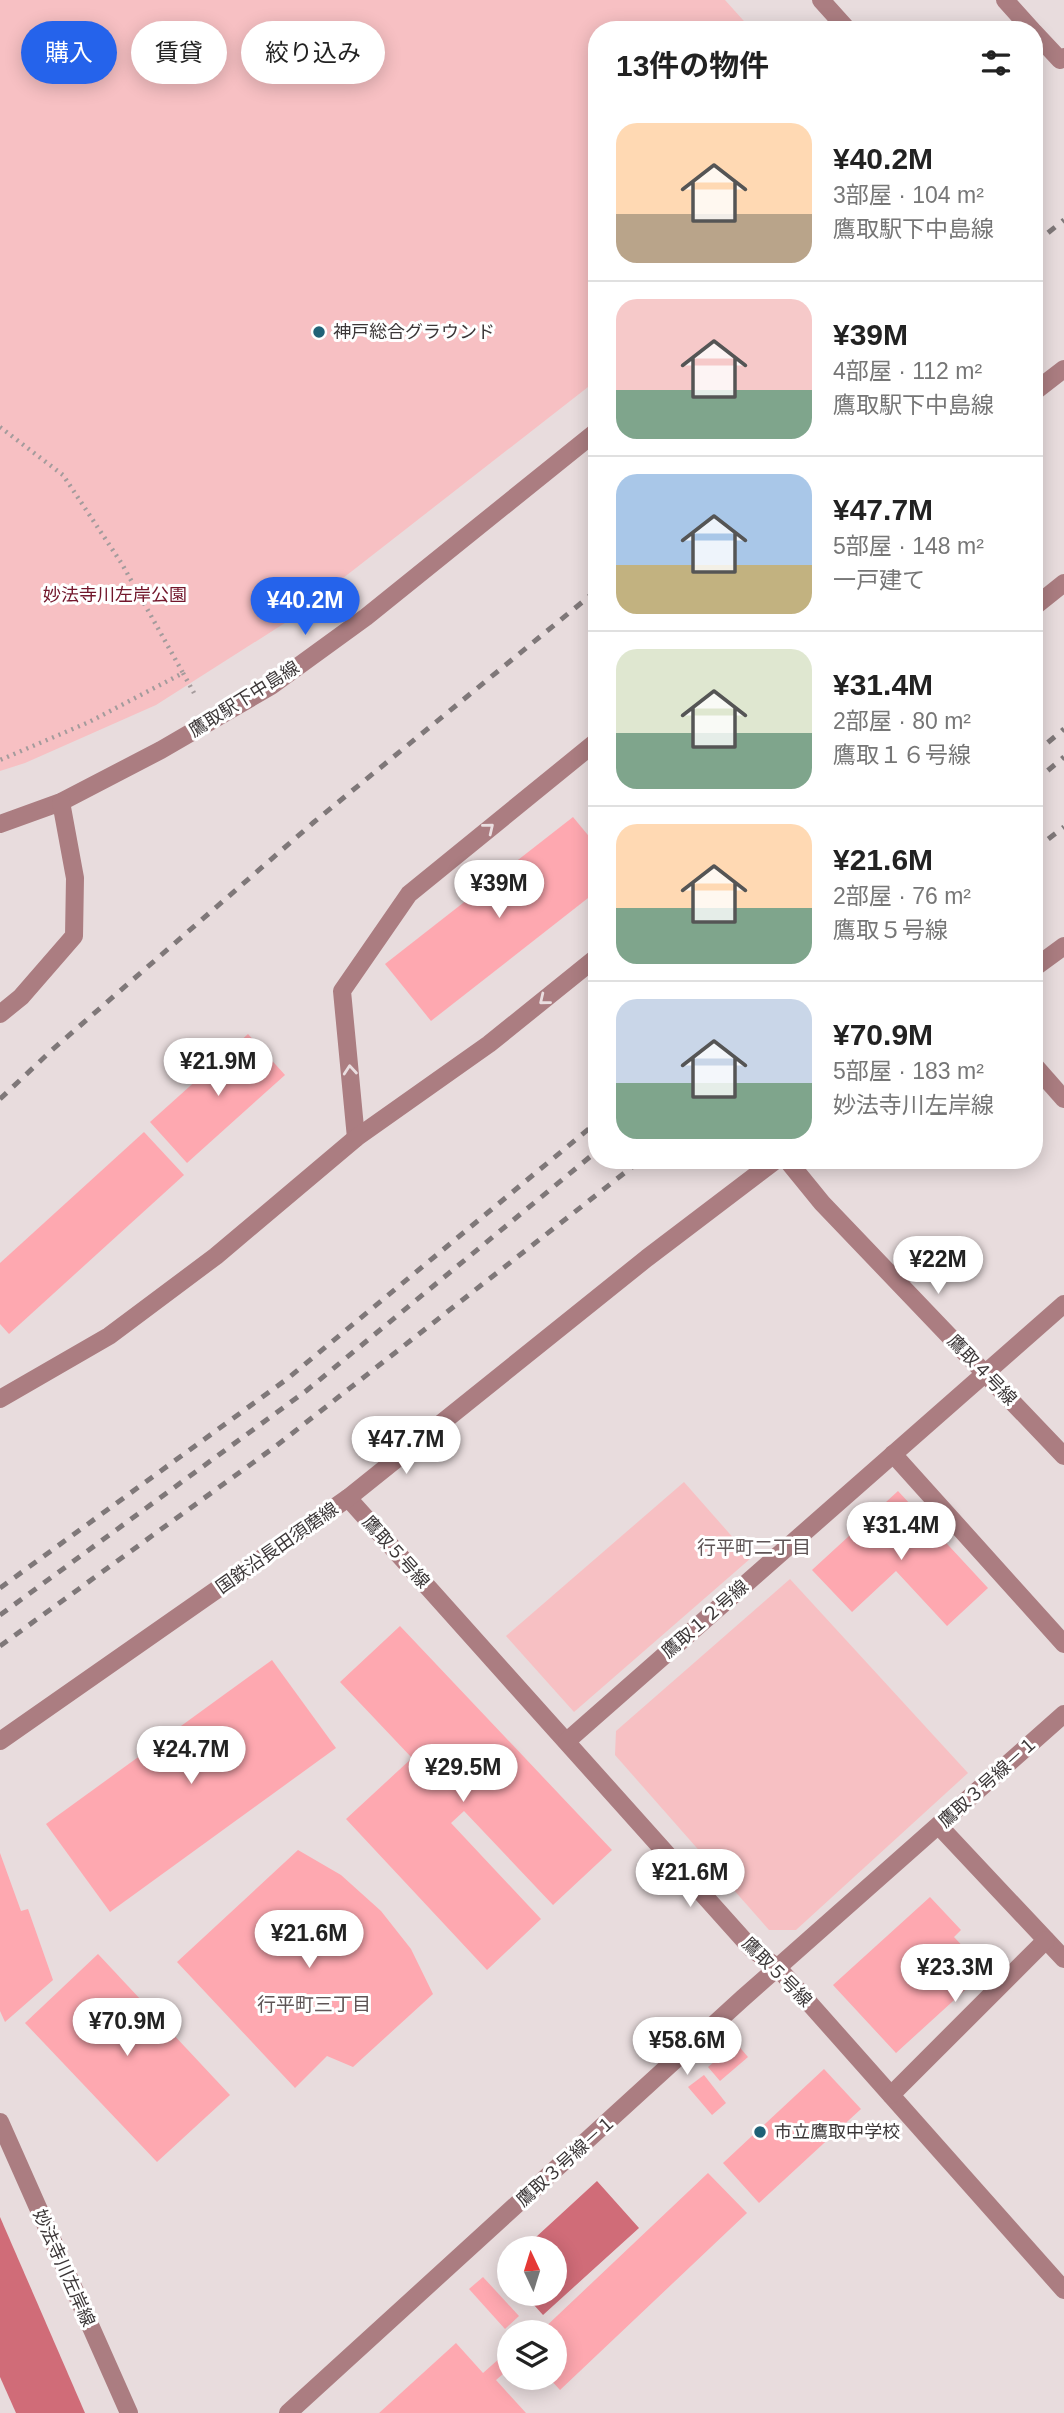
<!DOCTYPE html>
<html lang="ja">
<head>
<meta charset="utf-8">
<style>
	:root { --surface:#fff; --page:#f2f2f2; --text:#222; --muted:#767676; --line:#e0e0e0; --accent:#2563eb }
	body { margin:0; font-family:Helvetica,"Noto Sans JP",sans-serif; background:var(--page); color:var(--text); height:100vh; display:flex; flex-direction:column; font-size:26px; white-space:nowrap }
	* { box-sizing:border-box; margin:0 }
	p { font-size:23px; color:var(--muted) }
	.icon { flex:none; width:38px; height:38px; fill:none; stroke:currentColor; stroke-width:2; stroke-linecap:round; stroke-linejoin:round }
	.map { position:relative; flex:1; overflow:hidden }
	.sheet { position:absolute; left:588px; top:21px; width:455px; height:1148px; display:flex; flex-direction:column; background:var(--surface); border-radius:28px; box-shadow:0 4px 18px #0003 }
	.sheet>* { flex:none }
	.top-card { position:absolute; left:21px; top:21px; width:462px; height:63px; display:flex; gap:14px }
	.needle { width:46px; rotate:356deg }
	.buttons { position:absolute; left:497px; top:2236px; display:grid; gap:14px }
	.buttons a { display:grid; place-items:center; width:70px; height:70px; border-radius:50%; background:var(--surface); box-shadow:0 4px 18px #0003; font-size:35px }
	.price { position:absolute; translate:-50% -60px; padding:0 16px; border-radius:24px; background:#fff; color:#222; font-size:23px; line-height:46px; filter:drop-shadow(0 2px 4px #0008) }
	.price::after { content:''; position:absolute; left:50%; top:42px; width:21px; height:16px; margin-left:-10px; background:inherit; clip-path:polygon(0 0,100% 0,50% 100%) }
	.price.current { background:var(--accent); color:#fff }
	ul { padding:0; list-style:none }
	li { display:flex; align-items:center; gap:21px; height:175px; padding:0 28px }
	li+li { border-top:2px solid var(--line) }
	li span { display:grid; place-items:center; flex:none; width:196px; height:140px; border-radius:21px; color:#555 }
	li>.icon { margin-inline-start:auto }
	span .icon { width:84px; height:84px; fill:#fffc; stroke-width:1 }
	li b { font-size:30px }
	h2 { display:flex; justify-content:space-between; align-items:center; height:84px; padding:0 28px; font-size:30px }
	.chip { padding:0 24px; border-radius:32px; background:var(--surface); box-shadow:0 4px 18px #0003; font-size:24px; line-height:63px }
	.chip.current { background:var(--accent); color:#fff }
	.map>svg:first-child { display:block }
</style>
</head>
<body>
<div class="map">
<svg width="1064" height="2413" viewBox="0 0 1064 2413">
	<rect width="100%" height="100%" fill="#e8dcdd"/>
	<!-- green -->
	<g fill="#f7c0c3">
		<path d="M0,0H725L752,30H597V380L288,621L156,705L25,763L0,771Z"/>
		<path d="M684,1482L751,1558L574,1712L506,1636Z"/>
		<path d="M790,1579L968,1773L796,1930H769L615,1755L616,1731Z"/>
	</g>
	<!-- water -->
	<g fill="#d06c78">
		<path d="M597,2181L639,2228L543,2315L524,2294H555V2249H523Z"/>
		<path d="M0,2217L85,2413H16L0,2377Z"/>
	</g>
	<!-- building -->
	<g fill="#fea8b0">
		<path d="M573,817L597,846V891L431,1021L385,964Z"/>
		<path d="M248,1034L285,1075L187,1163L150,1122Z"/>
		<path d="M144,1132L184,1175L9,1334L0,1324V1263Z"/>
		<path d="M898,1491L988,1588L947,1626L896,1571L852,1612L812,1570Z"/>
		<path d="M400,1626L612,1850L553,1905L464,1811L451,1823L541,1919L487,1970L346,1819L412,1758L340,1682Z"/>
		<path d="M272,1660L336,1748L110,1912L46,1824Z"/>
		<path d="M298,1850L341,1875L381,1911L411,1949L433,1994L353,2067L327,2056L295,2088L177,1962Z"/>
		<path d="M0,1853L21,1911L28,1909L53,1980L5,2022L0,2011Z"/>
		<path d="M930,1897L961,1930L954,1937L986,1971L896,2053L833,1985Z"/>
		<path d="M98,1954L230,2095L157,2162L25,2023Z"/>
		<path d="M736,2043L748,2057L720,2081L708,2067Z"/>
		<path d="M824,2069L861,2109L759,2203L723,2163Z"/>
		<path d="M704,2075L726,2103L712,2115L688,2087Z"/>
		<path d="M708,2173L747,2213L560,2390L549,2378H555V2333H539Z"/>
		<path d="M483,2277L519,2316L505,2329L469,2289Z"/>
		<path d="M456,2343L483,2373L509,2350V2369L496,2380L526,2413H379Z"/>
	</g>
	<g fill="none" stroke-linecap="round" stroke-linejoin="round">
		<!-- path -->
		<g stroke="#a49b9c" stroke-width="4.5" stroke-dasharray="2 5" stroke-linecap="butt">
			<path d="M0,427L63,475L122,564L183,673L89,722L0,760"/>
			<path d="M183,673L194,693"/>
		</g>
		<!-- minor -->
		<g stroke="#ab7d81" stroke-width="18">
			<path d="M821,0L848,30"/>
			<path d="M1005,0L1032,30"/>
			<path d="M1034,32L1060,60L1064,57"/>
			<path d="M1034,392L1064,369"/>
			<path d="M1034,607L1064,583"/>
			<path d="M0,824L61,802L161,750L271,686L366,617L597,431"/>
			<path d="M1034,968L1064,946"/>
			<path d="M0,1014L21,997L74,936L75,878L61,802"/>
			<path d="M1034,1065L1064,1099"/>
			<path d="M356,1138L342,991L409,894L597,741"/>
			<path d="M787,1160L822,1203L1064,1456"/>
			<path d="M0,1399L109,1336L216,1256L356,1138L489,1044L597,957"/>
			<path d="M893,1454L1064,1644"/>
			<path d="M348,1498L751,1948L779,1969L1064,2290"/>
			<path d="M0,1741L348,1498L647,1258L776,1160"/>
			<path d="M567,1741L1064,1304"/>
			<path d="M939,1826L1064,1959"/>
			<path d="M891,2095L1046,1940"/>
			<path d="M0,2122L129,2413"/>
			<path d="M288,2413L743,1998L1064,1714"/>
		</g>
		<!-- rail -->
		<g stroke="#7f7879" stroke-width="5" stroke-dasharray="9 9" stroke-linecap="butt">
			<path d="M1034,244L1064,220"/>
			<path d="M1034,754L1064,729"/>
			<path d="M1034,782L1064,757"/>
			<path d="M1034,850L1064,827"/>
			<path d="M0,1099L52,1050L314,822L597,590"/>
			<path d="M0,1588L287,1379L597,1122"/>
			<path d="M0,1615L306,1391L597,1151"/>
			<path d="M0,1646L276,1446L641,1160"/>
		</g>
	</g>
	<!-- one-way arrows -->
	<defs><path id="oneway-chevron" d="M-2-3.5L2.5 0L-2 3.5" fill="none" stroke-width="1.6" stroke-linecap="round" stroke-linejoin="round" transform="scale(1.75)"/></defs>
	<g stroke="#eadee0">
		<use href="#oneway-chevron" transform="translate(489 828) rotate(-39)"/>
		<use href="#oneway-chevron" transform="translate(544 1000) rotate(141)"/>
		<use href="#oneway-chevron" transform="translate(350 1070) rotate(-95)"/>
	</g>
	<!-- markers -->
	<g fill="#216176" stroke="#fff" stroke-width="2.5">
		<circle cx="319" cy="332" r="7"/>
		<circle cx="760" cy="2132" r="7"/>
	</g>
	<g text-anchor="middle" stroke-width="6" stroke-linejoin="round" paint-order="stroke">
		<!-- poi labels -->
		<g font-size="18" fill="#3c3738" stroke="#fff" text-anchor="start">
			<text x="333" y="338">神戸総合グラウンド</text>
			<text x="774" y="2138">市立鷹取中学校</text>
		</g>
		<!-- park labels -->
		<g font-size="18" fill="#72162b" stroke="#fff">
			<text x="115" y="601">妙法寺川左岸公園</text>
		</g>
		<!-- street labels -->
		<g font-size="18" fill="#3c3738" stroke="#fff">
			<text transform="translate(244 699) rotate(-32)" y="6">鷹取駅下中島線</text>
			<text transform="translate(982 1370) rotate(46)" y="6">鷹取４号線</text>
			<text transform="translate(277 1548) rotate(-35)" y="6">国鉄沿長田須磨線</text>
			<text transform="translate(396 1552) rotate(48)" y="6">鷹取５号線</text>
			<text transform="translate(705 1619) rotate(-41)" y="6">鷹取１２号線</text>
			<text transform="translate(988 1782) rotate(-42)" y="6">鷹取３号線－１</text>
			<text transform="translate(777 1972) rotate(45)" y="6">鷹取５号線</text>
			<text transform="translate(566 2161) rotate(-42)" y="6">鷹取３号線－１</text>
			<text transform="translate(64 2268) rotate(66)" y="6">妙法寺川左岸線</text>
		</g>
		<!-- neighbourhood labels -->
		<g font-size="19" fill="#5f5556" stroke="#fff">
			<text x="754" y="1554">行平町二丁目</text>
			<text x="314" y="2011">行平町三丁目</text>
		</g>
	</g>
</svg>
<div class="buttons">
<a><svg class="needle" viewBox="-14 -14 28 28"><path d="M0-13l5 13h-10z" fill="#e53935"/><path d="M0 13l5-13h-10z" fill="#767676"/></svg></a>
<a><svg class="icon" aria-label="layers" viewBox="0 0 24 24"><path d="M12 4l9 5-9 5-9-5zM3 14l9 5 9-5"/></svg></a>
</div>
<b class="price current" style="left:305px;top:637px">¥40.2M</b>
<b class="price" style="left:499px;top:920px">¥39M</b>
<b class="price" style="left:218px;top:1098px">¥21.9M</b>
<b class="price" style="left:938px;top:1296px">¥22M</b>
<b class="price" style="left:406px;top:1476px">¥47.7M</b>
<b class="price" style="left:901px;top:1562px">¥31.4M</b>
<b class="price" style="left:191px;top:1786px">¥24.7M</b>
<b class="price" style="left:463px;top:1804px">¥29.5M</b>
<b class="price" style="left:690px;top:1909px">¥21.6M</b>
<b class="price" style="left:309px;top:1970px">¥21.6M</b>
<b class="price" style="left:955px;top:2004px">¥23.3M</b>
<b class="price" style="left:127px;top:2058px">¥70.9M</b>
<b class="price" style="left:687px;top:2077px">¥58.6M</b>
<div class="top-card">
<a class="chip current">購入</a>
<a class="chip">賃貸</a>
<a class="chip">絞り込み</a>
</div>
<section class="sheet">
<h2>13件の物件<svg class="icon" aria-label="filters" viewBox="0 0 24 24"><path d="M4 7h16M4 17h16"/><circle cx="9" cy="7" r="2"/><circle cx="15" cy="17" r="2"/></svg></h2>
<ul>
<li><span style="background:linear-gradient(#ffd9b3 65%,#b9a48a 0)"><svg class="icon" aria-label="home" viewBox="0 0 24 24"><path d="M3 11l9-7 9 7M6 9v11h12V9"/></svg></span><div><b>¥40.2M</b><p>3部屋 · 104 m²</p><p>鷹取駅下中島線</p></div></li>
<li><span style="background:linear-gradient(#f6c9c9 65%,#7fa58c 0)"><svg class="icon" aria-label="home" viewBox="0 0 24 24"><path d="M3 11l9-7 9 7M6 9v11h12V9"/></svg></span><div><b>¥39M</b><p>4部屋 · 112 m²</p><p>鷹取駅下中島線</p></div></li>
<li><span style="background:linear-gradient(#a9c7e8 65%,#c2b280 0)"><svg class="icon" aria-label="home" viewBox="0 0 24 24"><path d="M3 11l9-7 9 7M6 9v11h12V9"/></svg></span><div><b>¥47.7M</b><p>5部屋 · 148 m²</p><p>一戸建て</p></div></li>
<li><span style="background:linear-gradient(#dfe7d0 60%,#7fa58c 0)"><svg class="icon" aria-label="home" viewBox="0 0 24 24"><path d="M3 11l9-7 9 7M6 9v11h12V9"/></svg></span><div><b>¥31.4M</b><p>2部屋 · 80 m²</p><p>鷹取１６号線</p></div></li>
<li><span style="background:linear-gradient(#ffd9b3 60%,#7fa58c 0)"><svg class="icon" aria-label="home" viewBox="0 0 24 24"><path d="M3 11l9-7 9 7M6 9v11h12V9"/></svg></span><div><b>¥21.6M</b><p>2部屋 · 76 m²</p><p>鷹取５号線</p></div></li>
<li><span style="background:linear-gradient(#c9d6e8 60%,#7fa58c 0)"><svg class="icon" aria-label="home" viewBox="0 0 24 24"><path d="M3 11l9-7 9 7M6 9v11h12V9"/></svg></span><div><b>¥70.9M</b><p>5部屋 · 183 m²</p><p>妙法寺川左岸線</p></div></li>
</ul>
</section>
</div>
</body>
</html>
